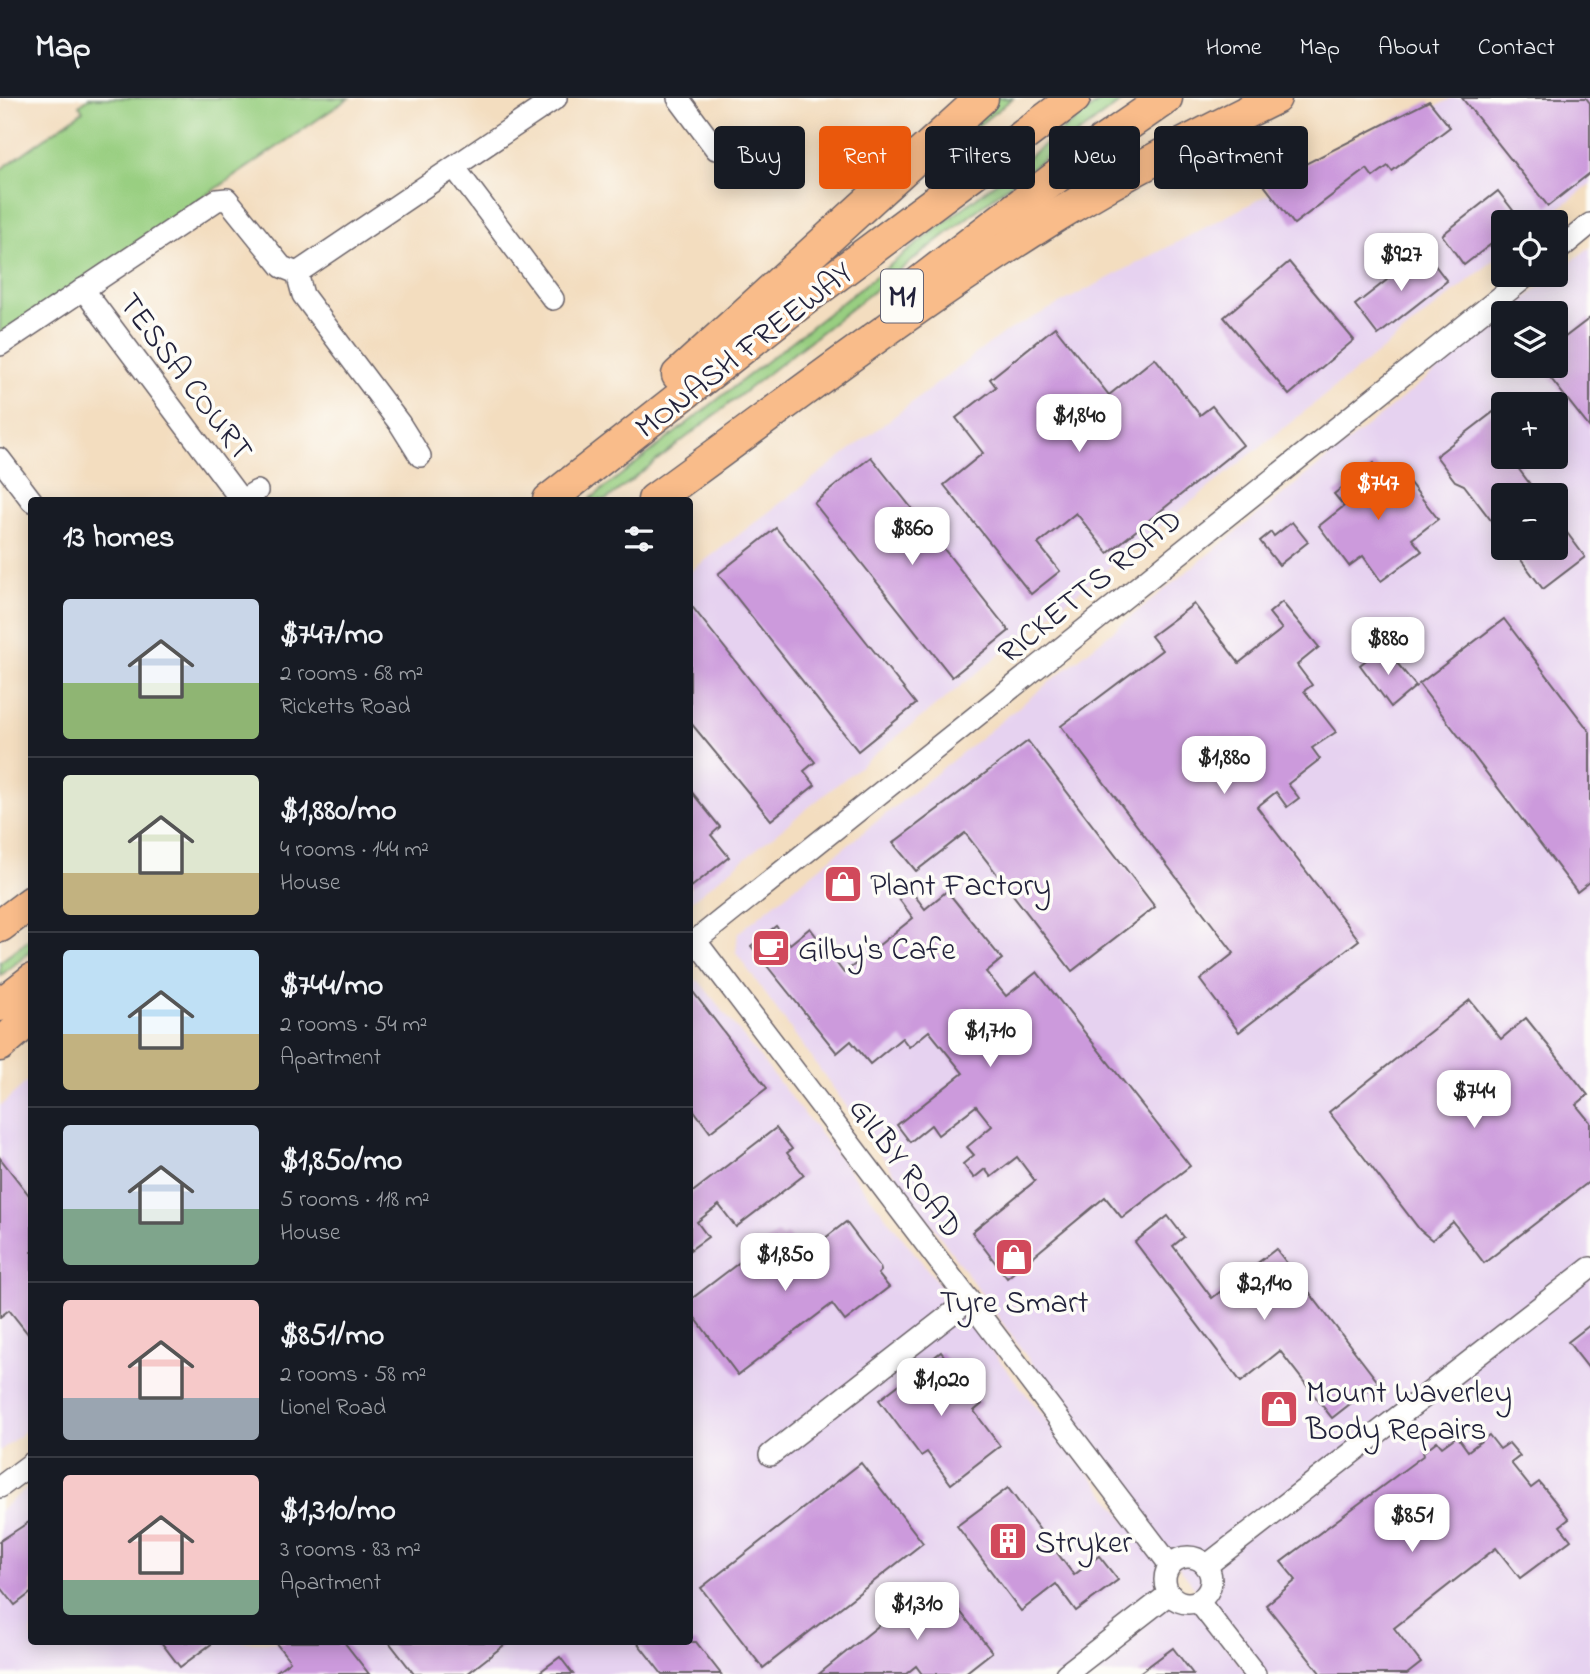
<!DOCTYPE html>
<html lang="en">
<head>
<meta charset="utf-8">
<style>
	:root { --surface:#171b24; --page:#20242c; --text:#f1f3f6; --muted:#9ea1a6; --line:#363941; --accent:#ea580c }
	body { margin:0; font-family:"Indie Flower",sans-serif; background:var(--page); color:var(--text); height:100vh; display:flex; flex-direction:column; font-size:26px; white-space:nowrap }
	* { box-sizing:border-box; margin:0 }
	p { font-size:23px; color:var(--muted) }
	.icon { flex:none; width:38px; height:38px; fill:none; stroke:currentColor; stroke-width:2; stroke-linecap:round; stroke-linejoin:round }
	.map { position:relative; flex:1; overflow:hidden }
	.sheet { position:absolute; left:28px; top:399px; width:665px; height:1148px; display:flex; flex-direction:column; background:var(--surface); border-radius:7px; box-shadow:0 4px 18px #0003 }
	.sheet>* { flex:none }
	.top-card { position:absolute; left:714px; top:28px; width:665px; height:63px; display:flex; gap:14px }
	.controls { position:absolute; left:1491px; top:112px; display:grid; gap:14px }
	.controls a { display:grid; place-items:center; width:77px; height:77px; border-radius:7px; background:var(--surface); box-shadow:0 4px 18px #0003; font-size:35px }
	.price { position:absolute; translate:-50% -60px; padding:0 16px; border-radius:14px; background:#fff; color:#222; font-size:23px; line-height:46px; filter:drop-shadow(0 2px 4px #0008) }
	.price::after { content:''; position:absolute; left:50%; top:42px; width:21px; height:16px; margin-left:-10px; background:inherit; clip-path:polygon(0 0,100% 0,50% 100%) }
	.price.selected { background:var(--accent); color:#fff }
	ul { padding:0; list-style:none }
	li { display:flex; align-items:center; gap:21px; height:175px; padding:0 35px }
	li+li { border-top:2px solid var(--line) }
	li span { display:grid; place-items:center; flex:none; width:196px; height:140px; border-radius:7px; color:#555 }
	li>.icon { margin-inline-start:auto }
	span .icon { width:84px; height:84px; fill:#fffc; stroke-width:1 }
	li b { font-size:30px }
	h2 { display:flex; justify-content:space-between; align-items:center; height:84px; padding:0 35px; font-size:30px }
	.pill { padding:0 24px; border-radius:7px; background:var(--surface); box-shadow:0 4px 18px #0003; font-size:24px; line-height:63px }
	.pill.selected { background:var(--accent); color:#fff }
	header { display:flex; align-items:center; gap:42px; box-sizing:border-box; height:98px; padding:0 35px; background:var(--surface); border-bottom:2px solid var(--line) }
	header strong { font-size:33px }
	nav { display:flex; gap:38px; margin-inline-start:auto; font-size:24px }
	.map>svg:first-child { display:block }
</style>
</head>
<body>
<header>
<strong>Map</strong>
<nav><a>Home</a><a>Map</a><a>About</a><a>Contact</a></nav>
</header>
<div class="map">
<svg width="1590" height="1576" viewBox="0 0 1590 1576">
	<rect width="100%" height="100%" fill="#fdfcf7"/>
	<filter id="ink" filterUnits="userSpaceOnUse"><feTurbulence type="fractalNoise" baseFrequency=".0143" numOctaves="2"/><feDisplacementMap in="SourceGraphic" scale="14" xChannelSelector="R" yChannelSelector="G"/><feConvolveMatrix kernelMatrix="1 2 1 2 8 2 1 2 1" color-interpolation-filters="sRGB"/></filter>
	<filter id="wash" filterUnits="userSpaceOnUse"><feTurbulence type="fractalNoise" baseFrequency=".00686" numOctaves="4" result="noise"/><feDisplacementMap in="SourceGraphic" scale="28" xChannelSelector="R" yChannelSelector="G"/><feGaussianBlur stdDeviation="1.57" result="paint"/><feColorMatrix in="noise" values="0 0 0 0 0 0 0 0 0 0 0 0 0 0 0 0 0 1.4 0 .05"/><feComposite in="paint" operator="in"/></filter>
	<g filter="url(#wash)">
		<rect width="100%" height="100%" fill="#f3ddbf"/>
		<!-- built -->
		<g fill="#e6d2f0" fill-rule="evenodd">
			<path d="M1452,0H1590V86L1542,124H1503V155L690,804V474L1002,236Z"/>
			<path d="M1590,149V1576H1260L1160,1444L736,855L738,835L1503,219V268H1556V215H1507ZM1503,306H1556V359H1503ZM1503,397H1556V450H1503Z"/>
			<path d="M690,881L699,883L1248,1576H0V1412L31,1387L32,1544H690Z"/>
			<path d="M31,980V1328L0,1353V1008Z"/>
		</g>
		<!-- green -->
		<g fill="#99cf81" stroke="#5e785e" stroke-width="2">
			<path d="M89,0H349L0,238V72L83,13L79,7Z"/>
			<path d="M994,0H1013L943,55Z"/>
			<path d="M1104,0H1126L1018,80L606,402H589Z"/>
			<path d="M31,840V853L0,878V864Z"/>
		</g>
		<g id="blocks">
			<!-- building -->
			<g fill="#cc9adc">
				<path d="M1462,0H1586L1590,5V75L1548,108Z"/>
				<path d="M1429,3L1450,29L1392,73L1388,68L1373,79L1367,71L1294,126L1264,87Z"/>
				<path d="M1498,93L1522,124H1503V137L1464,167L1442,137Z"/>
				<path d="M1424,153L1447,183L1378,237L1355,207Z"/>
				<path d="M1289,164L1354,242L1289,297L1224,219Z"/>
				<path d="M1590,220V330L1541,268H1556V246Z"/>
				<path d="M1055,229L1109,297L1155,260L1200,317L1212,308L1243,347L1108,455L1076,415L1038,446L1060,473L1031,496L944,387L983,355L956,320L996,289L990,281Z"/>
				<path d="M1496,312L1503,321V359H1532L1518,370L1538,397H1503V438L1464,387L1455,383L1436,358Z"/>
				<path d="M871,359L1009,533L952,579L814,405Z"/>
				<path d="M1374,365L1394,390L1406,380L1438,421L1412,441L1422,453L1381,483L1363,458L1349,468L1319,428L1344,408L1334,396Z"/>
				<path d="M1556,420L1585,459L1543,491L1512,450H1556Z"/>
				<path d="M1292,424L1308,444L1279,467L1260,443L1271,434L1274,438Z"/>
				<path d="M776,430L916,606L858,653L718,476Z"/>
				<path d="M1282,504L1319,549L1297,567L1312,587L1304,593L1336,634L1312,650L1320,661L1288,686L1299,700L1287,709L1276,694L1257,709L1359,842L1239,934L1200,882L1234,855L1061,628L1162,552L1151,538L1194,506L1239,565L1282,531L1269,515Z"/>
				<path d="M690,506L815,664L804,673L815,687L771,722L690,624Z"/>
				<path d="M1504,521L1590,634V784L1577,794L1419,586Z"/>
				<path d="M1380,551L1389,563L1393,560L1416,588L1391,609L1360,567Z"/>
				<path d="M1028,643L1155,809L1072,873L965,735L916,773L893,745Z"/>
				<path d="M690,692L720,729L711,737L729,759L690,790Z"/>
				<path d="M902,781L925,811L947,793L1002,861L986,874L1006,898L1037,874L1190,1068L1122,1120L1105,1099L1007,1180L972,1134L1035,1083L1017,1059L991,1079L985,1071L974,1080L963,1066L974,1057L967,1049L992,1028L976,1008L938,1037L931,1027L910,1044L897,1027L963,975L929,933L909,949L902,940L870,966L851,943L837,955L751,848L776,828L790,846L810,830L844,875L913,820L890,789Z"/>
				<path d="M690,890L767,990L710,1034L690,1007Z"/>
				<path d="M1470,902L1501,941L1526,920L1588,997L1576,1007L1590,1024V1083L1484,1165L1453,1124L1432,1142L1420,1132L1329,1014Z"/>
				<path d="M776,1030L792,1051L787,1055L804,1077L736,1129L719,1107L697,1124L708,1139L690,1152V1096Z"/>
				<path d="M0,1060L32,1101V1241L9,1212L0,1219Z"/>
				<path d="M1168,1118L1184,1139L1173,1148L1212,1200L1276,1151L1378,1284L1332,1320L1280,1253L1241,1284L1135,1144Z"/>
				<path d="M846,1124L880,1169L881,1173L878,1176L889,1189L845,1223L832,1206L738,1277L690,1213V1202L778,1135L782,1140L787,1136L803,1157Z"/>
				<path d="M1590,1227V1272L1568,1244Z"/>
				<path d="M941,1254L982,1306L974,1313L1000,1348L951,1386L927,1354L921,1358L879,1302Z"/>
				<path d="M1489,1337L1500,1351L1509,1345L1520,1358L1511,1365L1531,1390L1539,1384L1549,1396L1569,1421L1560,1428L1571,1442L1520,1480L1496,1450L1394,1530L1421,1565L1407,1576H1321L1266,1507L1296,1482L1281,1464L1424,1357L1423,1354L1437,1343L1442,1349L1457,1338L1468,1353Z"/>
				<path d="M861,1365L923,1445L763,1570L701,1490Z"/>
				<path d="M1008,1390L1074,1477L1099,1458L1118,1482L1076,1513L1056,1486L1021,1513L957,1428Z"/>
				<path d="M32,1422V1494L15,1507L0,1488V1443Z"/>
				<path d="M941,1489L992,1554L964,1576H922L916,1568L906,1576H819L914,1499L919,1506Z"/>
				<path d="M161,1544H214L180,1569Z"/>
				<path d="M275,1544H344L369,1576H273L290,1563Z"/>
				<path d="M389,1544H508L467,1576H414Z"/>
				<path d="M637,1544H696L721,1576H662Z"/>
				<path d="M1173,1550L1193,1576H1138Z"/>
				<path d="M560,1559L573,1576H537Z"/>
			</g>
		</g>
	</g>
	<g filter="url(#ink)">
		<use href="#blocks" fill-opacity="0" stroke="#6b6369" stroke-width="2"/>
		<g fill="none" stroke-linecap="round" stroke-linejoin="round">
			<!-- minor casing -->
			<g stroke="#6b6369" stroke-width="24">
				<g id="minor">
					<path d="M678,0L716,51"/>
					<path d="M454,69L553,201"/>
					<path d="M1556,154L1590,126"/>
					<path d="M297,175L556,0"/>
					<path d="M83,191L241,402"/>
					<path d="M0,247L217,102L227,101L282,169L297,175L303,197L400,326L420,358"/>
					<path d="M0,361L32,403"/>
					<path d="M242,402L257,393"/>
					<path d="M695,842L1170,1467"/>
					<path d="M690,847L1528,177"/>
					<path d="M770,1357L969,1202"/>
					<path d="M0,1389L32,1365"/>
					<circle cx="1188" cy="1482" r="23"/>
					<path d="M1206,1468L1590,1170"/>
					<path d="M1198,1503L1255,1576"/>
					<path d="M1066,1576L1169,1496"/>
				</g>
			</g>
			<!-- highway casing -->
			<g stroke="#6b6369" stroke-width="35">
				<g id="highway">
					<path d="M907,194L1098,47L1166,0"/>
					<path d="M678,277L982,0"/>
					<path d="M549,402L805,201L1074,0"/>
					<path d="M654,402C787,306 917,204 1056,118C1127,74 1200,37 1275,0"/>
					<path d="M0,828L32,804"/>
					<path d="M0,907L32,882"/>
					<path d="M0,947L32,919"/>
				</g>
			</g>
			<!-- minor -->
			<use href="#minor" stroke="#fff" stroke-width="21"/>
			<!-- highway -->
			<use href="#highway" stroke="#f9bc8a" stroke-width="32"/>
		</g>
	</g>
	<!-- icons -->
	<defs>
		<g id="shop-square" transform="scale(2.0125)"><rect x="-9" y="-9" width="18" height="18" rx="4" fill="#d1495b" stroke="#fdfcf7"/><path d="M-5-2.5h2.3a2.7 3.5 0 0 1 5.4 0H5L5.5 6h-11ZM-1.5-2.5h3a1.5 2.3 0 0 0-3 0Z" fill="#fff"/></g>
		<g id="cafe-square" transform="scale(2.0125)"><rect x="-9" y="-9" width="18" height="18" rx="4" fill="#d1495b" stroke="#fdfcf7"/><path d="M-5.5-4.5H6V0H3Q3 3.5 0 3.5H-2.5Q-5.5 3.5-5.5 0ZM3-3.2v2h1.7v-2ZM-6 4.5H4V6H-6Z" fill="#fff"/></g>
		<g id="building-square" transform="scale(2.0125)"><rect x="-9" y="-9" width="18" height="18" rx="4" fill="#d1495b" stroke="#fdfcf7"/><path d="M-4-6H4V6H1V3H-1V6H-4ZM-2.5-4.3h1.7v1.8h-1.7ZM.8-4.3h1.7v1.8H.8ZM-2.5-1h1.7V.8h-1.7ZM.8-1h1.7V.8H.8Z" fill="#fff"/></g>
	</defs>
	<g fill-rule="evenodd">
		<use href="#shop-square" x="843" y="786"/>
		<use href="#cafe-square" x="771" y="850"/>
		<use href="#shop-square" x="1014" y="1159"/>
		<use href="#shop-square" x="1279" y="1311"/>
		<use href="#building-square" x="1008" y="1443"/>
	</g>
	<g text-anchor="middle" stroke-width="7" stroke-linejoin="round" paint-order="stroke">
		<!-- shield labels -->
		<rect fill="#fdfcf7" stroke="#646373" stroke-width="2" x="881" y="171.5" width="42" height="53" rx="5"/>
		<g font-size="30" font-weight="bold" fill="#22223b">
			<text x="902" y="208">M1</text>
		</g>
		<!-- street labels -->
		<g font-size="32" fill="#22223b" stroke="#fdfcf7">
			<text transform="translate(743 251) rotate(-38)" y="11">MONASH FREEWAY</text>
			<text transform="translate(187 278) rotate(53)" y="11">TESSA COURT</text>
			<text transform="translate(1089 487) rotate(-39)" y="11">RICKETTS ROAD</text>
			<text transform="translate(907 1069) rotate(53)" y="11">GILBY ROAD</text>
		</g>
		<!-- poi labels -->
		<g font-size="32" fill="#22223b" stroke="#fdfcf7" text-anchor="start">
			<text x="870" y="797">Plant Factory</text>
			<text x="798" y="861">Gilby's Cafe</text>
			<text x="1014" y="1214" text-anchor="middle">Tyre Smart</text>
			<text x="1306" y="1304">Mount Waverley<tspan x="1306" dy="37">Body Repairs</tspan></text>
			<text x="1035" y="1454">Stryker</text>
		</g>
	</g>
</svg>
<div class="controls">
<a><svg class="icon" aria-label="locate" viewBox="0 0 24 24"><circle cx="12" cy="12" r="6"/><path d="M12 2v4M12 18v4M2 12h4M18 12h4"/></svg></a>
<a><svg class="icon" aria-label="layers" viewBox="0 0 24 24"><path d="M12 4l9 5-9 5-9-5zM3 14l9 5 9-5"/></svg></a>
<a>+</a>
<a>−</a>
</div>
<b class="price" style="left:1401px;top:195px">$927</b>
<b class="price" style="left:1079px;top:356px">$1,840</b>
<b class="price selected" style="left:1378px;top:424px">$747</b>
<b class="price" style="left:912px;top:469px">$860</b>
<b class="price" style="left:1388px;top:579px">$880</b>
<b class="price" style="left:1224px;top:698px">$1,880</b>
<b class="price" style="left:990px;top:971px">$1,710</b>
<b class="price" style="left:1474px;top:1032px">$744</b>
<b class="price" style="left:785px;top:1195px">$1,850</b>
<b class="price" style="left:1264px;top:1224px">$2,140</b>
<b class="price" style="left:941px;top:1320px">$1,020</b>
<b class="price" style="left:1412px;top:1456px">$851</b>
<b class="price" style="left:917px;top:1544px">$1,310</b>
<div class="top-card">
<a class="pill">Buy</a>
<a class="pill selected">Rent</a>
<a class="pill">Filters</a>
<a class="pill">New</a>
<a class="pill">Apartment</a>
</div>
<section class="sheet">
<h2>13 homes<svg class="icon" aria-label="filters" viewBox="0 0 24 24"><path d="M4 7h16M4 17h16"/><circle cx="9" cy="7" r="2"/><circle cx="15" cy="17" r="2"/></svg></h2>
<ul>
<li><span style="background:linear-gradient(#c9d6e8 60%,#8fb573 0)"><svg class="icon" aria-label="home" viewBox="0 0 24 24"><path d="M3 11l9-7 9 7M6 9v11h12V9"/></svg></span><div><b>$747/mo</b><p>2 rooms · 68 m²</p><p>Ricketts Road</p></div></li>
<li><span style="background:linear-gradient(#dfe7d0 70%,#c2b280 0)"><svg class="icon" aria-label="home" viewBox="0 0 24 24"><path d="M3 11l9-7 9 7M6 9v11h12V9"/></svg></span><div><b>$1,880/mo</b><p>4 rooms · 144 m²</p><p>House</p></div></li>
<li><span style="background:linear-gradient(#bfe0f5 60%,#c2b280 0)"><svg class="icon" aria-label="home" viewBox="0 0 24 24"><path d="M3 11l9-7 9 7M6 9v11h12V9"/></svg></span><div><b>$744/mo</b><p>2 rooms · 54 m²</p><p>Apartment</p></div></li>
<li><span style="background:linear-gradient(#c9d6e8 60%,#7fa58c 0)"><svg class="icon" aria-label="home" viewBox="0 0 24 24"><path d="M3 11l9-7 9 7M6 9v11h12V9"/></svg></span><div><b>$1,850/mo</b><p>5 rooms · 118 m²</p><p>House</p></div></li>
<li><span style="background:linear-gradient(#f6c9c9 70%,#9aa5b1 0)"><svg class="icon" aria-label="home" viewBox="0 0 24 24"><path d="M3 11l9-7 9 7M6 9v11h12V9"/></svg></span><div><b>$851/mo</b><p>2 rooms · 58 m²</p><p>Lionel Road</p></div></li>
<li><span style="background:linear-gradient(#f6c9c9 75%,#7fa58c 0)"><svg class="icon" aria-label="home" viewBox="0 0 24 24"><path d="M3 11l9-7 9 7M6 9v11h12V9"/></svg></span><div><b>$1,310/mo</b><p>3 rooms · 83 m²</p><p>Apartment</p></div></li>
</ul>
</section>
</div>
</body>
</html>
